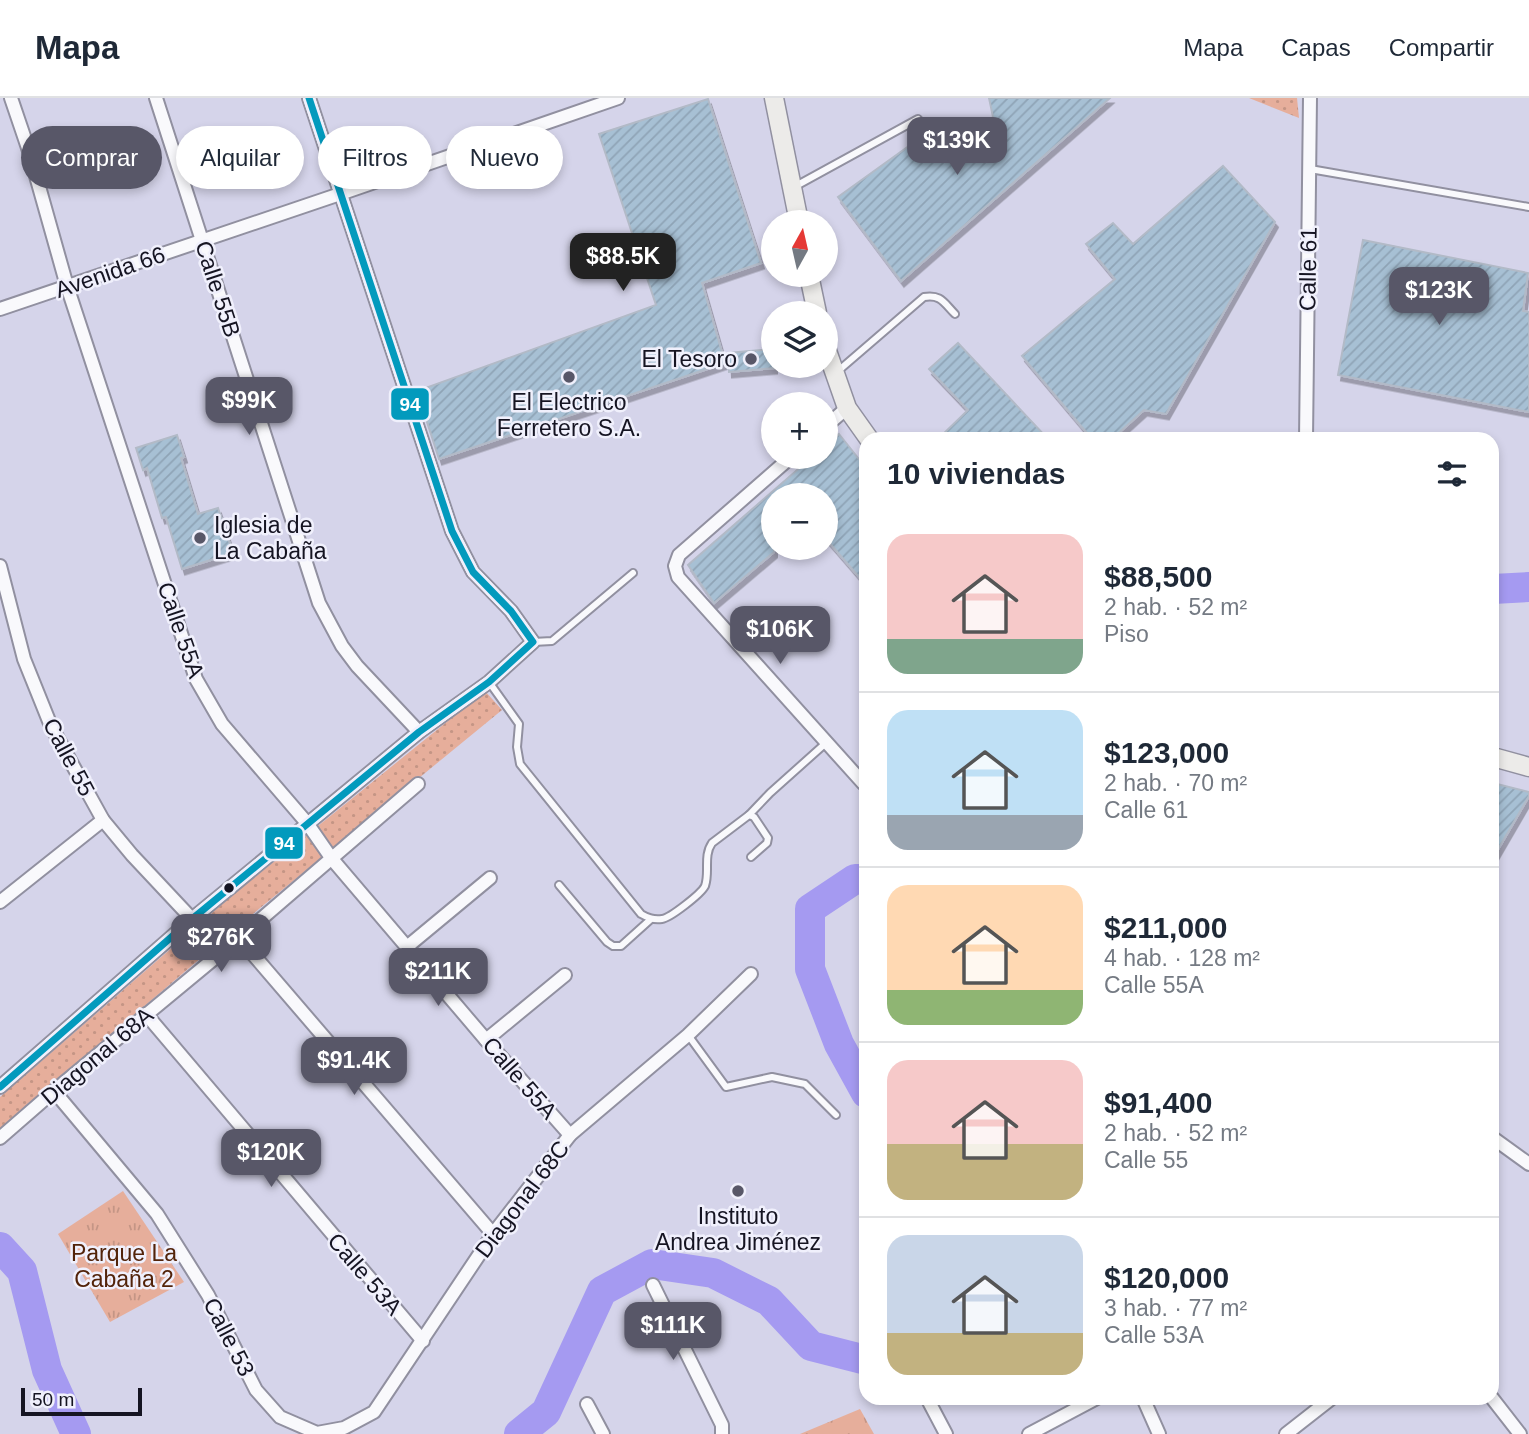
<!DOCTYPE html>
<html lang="es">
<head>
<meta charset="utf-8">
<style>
	:root { --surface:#fff; --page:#f2f2f3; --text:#1f2937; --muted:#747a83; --line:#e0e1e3; --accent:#585768 }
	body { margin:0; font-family:Arial,sans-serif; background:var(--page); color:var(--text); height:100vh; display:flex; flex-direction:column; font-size:26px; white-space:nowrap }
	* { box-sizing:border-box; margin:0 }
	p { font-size:23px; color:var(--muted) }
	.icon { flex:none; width:38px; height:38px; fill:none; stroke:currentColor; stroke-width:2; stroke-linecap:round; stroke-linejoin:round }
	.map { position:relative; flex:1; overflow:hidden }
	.sheet { position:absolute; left:859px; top:334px; width:640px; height:973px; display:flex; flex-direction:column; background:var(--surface); border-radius:21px; box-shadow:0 4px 10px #0003 }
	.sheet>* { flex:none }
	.hud { position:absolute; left:21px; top:28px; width:665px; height:63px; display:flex; gap:14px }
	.needle { width:46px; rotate:8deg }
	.buttons { position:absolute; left:761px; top:112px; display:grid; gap:14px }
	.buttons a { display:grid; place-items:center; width:77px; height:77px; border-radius:50%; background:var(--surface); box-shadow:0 4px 10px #0003; font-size:35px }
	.scale { position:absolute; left:21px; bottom:18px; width:121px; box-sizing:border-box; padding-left:7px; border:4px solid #151422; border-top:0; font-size:19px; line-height:24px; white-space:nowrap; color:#151422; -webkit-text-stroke:5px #f0f0fc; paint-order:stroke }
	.price { position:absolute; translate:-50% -60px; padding:0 16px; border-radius:14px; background:var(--accent); color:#fff; font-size:23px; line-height:46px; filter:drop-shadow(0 2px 4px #0008) }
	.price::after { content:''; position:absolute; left:50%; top:42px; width:21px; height:16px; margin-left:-10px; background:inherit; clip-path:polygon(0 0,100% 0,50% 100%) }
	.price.active { background:#222; color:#fff }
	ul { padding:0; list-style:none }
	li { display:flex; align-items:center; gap:21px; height:175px; padding:0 28px }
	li+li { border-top:2px solid var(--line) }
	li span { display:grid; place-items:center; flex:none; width:196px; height:140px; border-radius:21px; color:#555 }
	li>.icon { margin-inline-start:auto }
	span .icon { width:84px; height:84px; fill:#fffc; stroke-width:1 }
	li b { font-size:30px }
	h2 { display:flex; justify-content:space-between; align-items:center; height:84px; padding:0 28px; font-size:30px }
	.tag { padding:0 24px; border-radius:32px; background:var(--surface); box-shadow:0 4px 10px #0003; font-size:24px; line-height:63px }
	.tag.active { background:var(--accent); color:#fff }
	header { display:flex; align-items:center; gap:42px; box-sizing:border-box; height:98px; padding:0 35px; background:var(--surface); border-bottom:2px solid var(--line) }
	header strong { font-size:33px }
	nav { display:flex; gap:38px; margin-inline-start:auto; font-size:24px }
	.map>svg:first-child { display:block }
</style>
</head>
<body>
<header>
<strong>Mapa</strong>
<nav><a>Mapa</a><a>Capas</a><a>Compartir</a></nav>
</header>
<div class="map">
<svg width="1529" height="1336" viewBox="0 0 1529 1336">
	<defs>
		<pattern id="grass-dots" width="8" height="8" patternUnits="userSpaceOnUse" patternTransform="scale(1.75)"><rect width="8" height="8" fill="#e6ae9b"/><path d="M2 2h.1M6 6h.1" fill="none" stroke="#c49585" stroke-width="1.8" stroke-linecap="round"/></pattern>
		<pattern id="park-tufts" width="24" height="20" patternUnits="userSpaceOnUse" patternTransform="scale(1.75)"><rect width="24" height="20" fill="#e6ae9b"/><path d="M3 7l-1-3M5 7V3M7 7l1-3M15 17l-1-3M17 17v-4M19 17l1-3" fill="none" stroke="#c49585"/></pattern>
		<pattern id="building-hatch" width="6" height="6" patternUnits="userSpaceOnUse" patternTransform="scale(1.75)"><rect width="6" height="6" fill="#a7c0d4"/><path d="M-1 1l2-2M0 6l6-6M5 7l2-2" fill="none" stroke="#8fa4b6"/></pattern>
		<filter id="shadow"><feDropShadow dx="3" dy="5.5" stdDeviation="0" flood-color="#0004"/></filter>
	</defs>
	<rect width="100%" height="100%" fill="#d5d4ea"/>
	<!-- grass -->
	<g fill="url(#grass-dots)">
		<path d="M1249,0H1297L1299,20Z"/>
		<path d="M485,593L502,612L248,820L0,1031V999L235,795Z"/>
	</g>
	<!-- park -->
	<g fill="url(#park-tufts)">
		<path d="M123,1093L184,1184L110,1224L58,1136Z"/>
		<path d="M860,1311L874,1336H800Z"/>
	</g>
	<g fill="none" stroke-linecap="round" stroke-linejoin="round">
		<!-- river -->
		<g stroke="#a59af1" stroke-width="30">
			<path d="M1493,491L1529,489"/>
			<path d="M866,781H855L810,811V871L839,946L866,995"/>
			<path d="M0,1149L22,1173L47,1272L76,1336"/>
			<path d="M519,1336L546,1314L602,1193L652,1166L713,1175L769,1203L811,1248L866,1262"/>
		</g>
	</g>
	<!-- building -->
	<g fill="url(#building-hatch)" stroke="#b2bac7" stroke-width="2" filter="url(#shadow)">
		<path d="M989,0H1110L901,183L838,99L934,30L947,51L993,19Z"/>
		<path d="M708,1L761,165L702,185L725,265L439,361L417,293L656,207L599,36Z"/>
		<path d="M1223,68L1275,124L1166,316L1144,312L1112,341H1092L1022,258L1115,181L1086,146L1113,125L1133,146Z"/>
		<path d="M1363,142L1528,175L1523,213L1529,214V314L1338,277Z"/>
		<path d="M958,245L1048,341H938L968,312L929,271Z"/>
		<path d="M774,251V270L729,274L728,255Z"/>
		<path d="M839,336L866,370V487L826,441V397H774V454L714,505L688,467L812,359H826V347Z"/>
		<path d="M177,337L184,359L181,360L198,416L218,410L233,455L182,471L166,419L162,420L147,370L143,372L136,350Z"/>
		<path d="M1493,685L1529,694V698L1493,760Z"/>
	</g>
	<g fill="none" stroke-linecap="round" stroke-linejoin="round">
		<!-- service casing -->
		<g stroke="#9190a0" stroke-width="10">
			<g id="service">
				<path d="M1310,71L1529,109"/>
				<path d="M794,89L918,21"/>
				<path d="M838,273L924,199C941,196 944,205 955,216"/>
				<path d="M533,544L552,543L633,475"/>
				<path d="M489,584L519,626L517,649L520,666L641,816C648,820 653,822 662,821C670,820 701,796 705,788C710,774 703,758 712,745L749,717L754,719L768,740L767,745L751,759"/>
				<path d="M749,717L770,695L827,644"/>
				<path d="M559,787L607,844L613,848H621L651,821"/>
				<path d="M688,937L726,989L772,979L805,986L836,1017"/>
			</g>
		</g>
		<!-- minor casing -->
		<g stroke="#9190a0" stroke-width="16">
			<g id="minor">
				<path d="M11,0L29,53L67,188L196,581L222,626L307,725L332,761L486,942L570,1037"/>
				<path d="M156,0L319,505L342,548L357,568L419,634"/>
				<path d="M0,211L340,96L618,0"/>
				<path d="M826,328L847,310"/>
				<path d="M1306,341L1310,0"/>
				<path d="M791,359L679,457L675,468L678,479L863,685L866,687"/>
				<path d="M0,468L24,561L51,628L103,722L132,757L192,821"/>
				<path d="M0,804L103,722"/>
				<path d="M239,840L493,1136"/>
				<path d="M408,848L490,780"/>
				<path d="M146,916L423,1243"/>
				<path d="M486,942L565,877"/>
				<path d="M0,989L192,821L419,634L489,584L533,544L511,513L473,474L452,433L309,0"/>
				<path d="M54,993L157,1116L208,1197L256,1292L280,1319L317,1335L344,1330L374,1314L493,1136L570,1037L688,937L751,876"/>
				<path d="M0,1040L54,993L239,840L418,686"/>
				<path d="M1493,1040L1529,1066"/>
				<path d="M653,1187L722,1327V1336"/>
				<path d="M927,1300L946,1336"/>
				<path d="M1143,1300L1159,1336"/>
				<path d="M1492,1300L1520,1336"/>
				<path d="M587,1306L603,1336"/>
				<path d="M1029,1336L1097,1300"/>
				<path d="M1286,1336L1332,1300"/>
			</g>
		</g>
		<!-- secondary casing -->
		<g stroke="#9190a0" stroke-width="21">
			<g id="secondary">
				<path d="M774,0L799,124"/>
				<path d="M809,177L817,215"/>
				<path d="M826,250L847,310L869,341"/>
				<path d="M1493,659L1529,669"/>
			</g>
		</g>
		<!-- service -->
		<use href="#service" stroke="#f9f9fc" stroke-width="6"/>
		<!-- minor -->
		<use href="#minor" stroke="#f9f9fc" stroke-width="12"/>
		<!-- secondary -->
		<use href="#secondary" stroke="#ecebe9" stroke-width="18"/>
		<!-- bus-1 casing -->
		<g stroke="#f0f0fc" stroke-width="12">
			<path id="bus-1" d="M0,989L192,821L419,634L489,584L533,544L511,513L473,474L452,433L309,0"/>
		</g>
		<!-- bus-1 -->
		<use href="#bus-1" stroke="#029abd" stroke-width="7"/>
	</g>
	<!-- markers -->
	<g fill="#585768" stroke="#f0f0fc" stroke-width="2.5">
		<circle cx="751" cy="261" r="7"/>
		<circle cx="569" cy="279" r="7"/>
		<circle cx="200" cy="440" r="7"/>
		<circle cx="738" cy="1093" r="7"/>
	</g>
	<circle fill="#151422" stroke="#f0f0fc" stroke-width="2.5" cx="229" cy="790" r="6"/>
	<g text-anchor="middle" stroke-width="5" stroke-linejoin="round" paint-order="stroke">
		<!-- street labels -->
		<g font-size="23" fill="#151422" stroke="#f0f0fc">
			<text transform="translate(1308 171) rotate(-89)" y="8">Calle 61</text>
			<text transform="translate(110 174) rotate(-19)" y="8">Avenida 66</text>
			<text transform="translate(218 191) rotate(72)" y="8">Calle 55B</text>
			<text transform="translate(181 532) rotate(71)" y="8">Calle 55A</text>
			<text transform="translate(69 659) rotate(62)" y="8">Calle 55</text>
			<text transform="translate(97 958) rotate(-40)" y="8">Diagonal 68A</text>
			<text transform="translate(520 980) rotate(49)" y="8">Calle 55A</text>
			<text transform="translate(522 1101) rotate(-53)" y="8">Diagonal 68C</text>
			<text transform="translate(365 1176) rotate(49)" y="8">Calle 53A</text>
			<text transform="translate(229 1239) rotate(63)" y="8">Calle 53</text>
		</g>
		<!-- poi labels -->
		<g font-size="23" fill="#151422" stroke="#f0f0fc">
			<text x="737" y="269" text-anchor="end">El Tesoro</text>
			<text x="569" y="312">El Electrico<tspan x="569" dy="26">Ferretero S.A.</tspan></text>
			<text x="214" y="435" text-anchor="start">Iglesia de<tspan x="214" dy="26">La Cabaña</tspan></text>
			<text x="738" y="1126">Instituto<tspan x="738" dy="26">Andrea Jiménez</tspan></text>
		</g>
		<!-- park labels -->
		<g font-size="23" fill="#522309" stroke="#f0f0fc">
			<text x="124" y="1163">Parque La<tspan x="124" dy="26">Cabaña 2</tspan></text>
		</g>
	</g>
	<g stroke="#f0f0fc" stroke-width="2.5">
		<rect x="390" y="289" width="40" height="34" rx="7" fill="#029abd"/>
		<rect x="264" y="728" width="40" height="34" rx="7" fill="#029abd"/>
	</g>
	<g font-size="19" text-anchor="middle" font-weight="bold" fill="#fff">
		<text x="410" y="313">94</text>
		<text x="284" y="752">94</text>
	</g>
</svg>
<div class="buttons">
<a><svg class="needle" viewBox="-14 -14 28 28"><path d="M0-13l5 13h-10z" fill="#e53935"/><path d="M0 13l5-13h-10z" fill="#747a83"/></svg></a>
<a><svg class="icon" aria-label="layers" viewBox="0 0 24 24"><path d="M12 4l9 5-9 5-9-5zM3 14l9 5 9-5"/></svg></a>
<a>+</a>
<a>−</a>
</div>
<div class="scale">50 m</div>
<b class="price" style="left:957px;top:79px">$139K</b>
<b class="price active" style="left:623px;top:195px">$88.5K</b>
<b class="price" style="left:1439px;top:229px">$123K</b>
<b class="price" style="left:249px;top:339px">$99K</b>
<b class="price" style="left:780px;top:568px">$106K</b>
<b class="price" style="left:221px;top:876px">$276K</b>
<b class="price" style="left:438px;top:910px">$211K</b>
<b class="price" style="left:354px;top:999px">$91.4K</b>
<b class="price" style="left:271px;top:1091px">$120K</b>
<b class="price" style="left:673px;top:1264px">$111K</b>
<div class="hud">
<a class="tag active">Comprar</a>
<a class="tag">Alquilar</a>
<a class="tag">Filtros</a>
<a class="tag">Nuevo</a>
</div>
<section class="sheet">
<h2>10 viviendas<svg class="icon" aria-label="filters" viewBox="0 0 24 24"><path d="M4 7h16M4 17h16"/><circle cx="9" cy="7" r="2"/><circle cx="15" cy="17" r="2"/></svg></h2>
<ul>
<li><span style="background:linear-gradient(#f6c9c9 75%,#7fa58c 0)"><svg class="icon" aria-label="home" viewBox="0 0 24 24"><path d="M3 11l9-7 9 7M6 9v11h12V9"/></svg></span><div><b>$88,500</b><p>2 hab. · 52 m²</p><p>Piso</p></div></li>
<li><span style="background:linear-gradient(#bfe0f5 75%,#9aa5b1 0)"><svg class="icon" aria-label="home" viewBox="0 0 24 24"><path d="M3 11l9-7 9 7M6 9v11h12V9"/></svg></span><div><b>$123,000</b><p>2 hab. · 70 m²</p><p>Calle 61</p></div></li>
<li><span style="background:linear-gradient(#ffd9b3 75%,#8fb573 0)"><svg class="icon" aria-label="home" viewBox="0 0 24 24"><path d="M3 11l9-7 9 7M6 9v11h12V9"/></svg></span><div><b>$211,000</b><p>4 hab. · 128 m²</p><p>Calle 55A</p></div></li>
<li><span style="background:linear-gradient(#f6c9c9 60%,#c2b280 0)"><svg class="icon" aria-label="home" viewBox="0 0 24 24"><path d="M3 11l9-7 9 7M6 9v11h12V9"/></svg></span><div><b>$91,400</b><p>2 hab. · 52 m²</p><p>Calle 55</p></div></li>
<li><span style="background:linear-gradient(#c9d6e8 70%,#c2b280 0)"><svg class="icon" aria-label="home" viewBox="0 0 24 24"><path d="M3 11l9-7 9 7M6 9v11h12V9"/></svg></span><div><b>$120,000</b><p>3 hab. · 77 m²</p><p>Calle 53A</p></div></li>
</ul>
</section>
</div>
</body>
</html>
